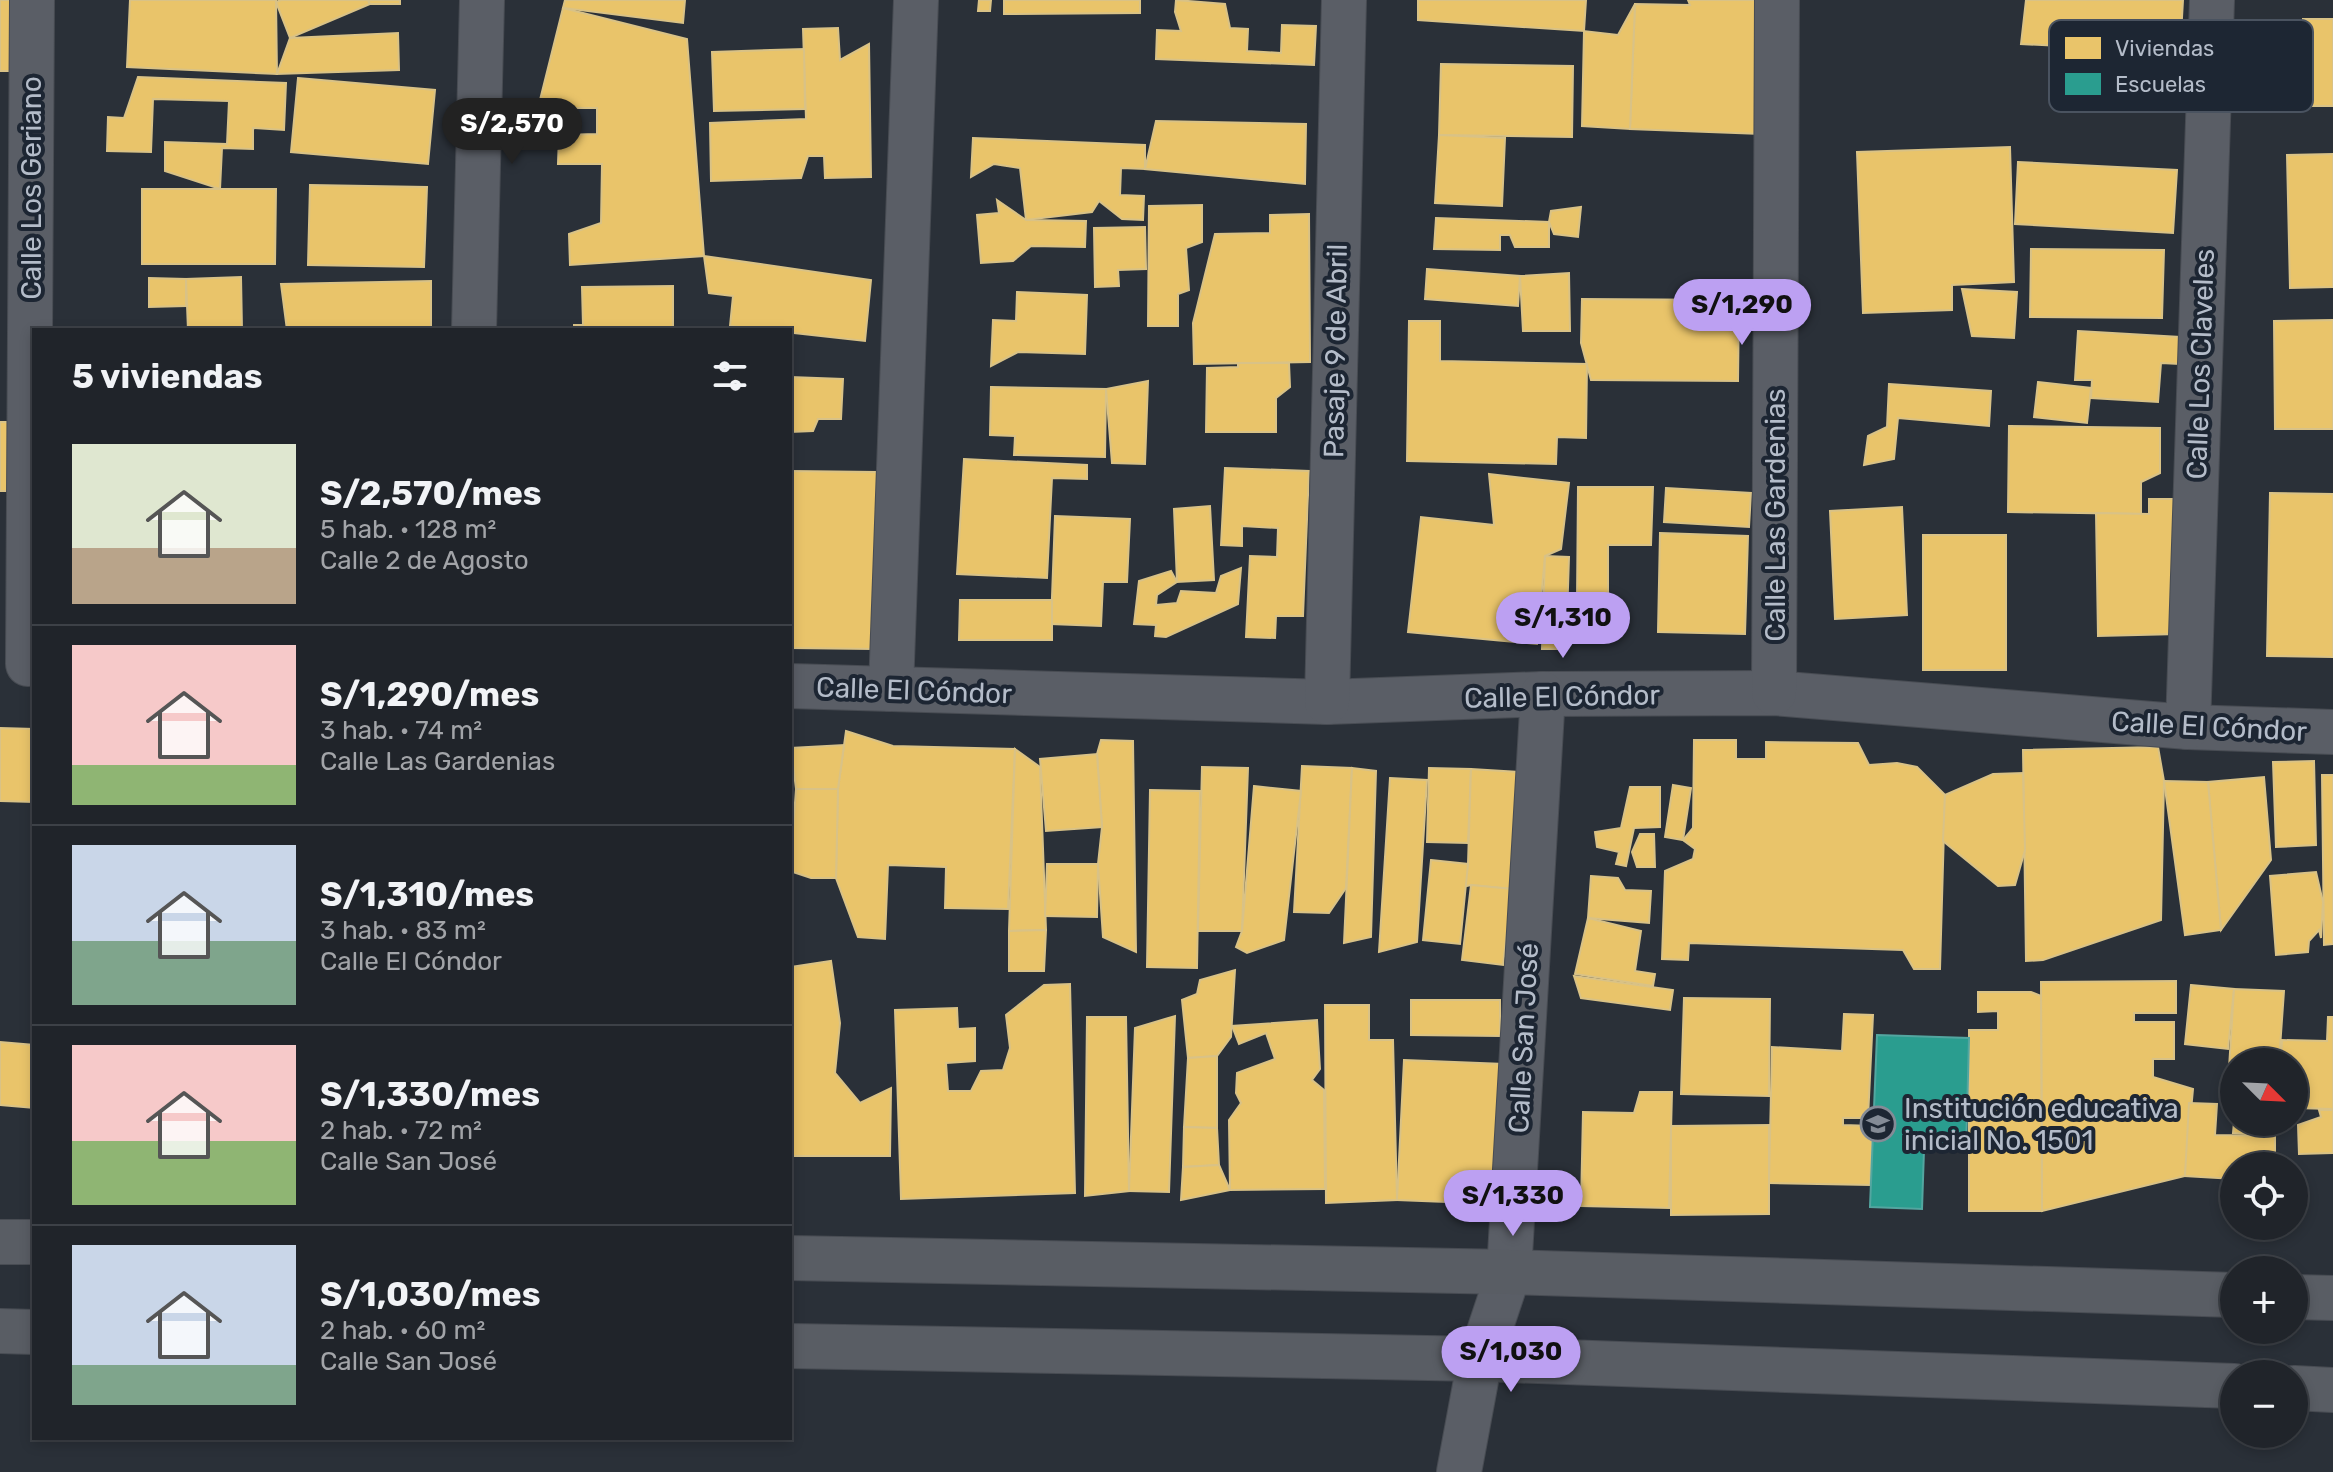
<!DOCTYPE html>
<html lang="es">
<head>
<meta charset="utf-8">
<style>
	:root { --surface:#20242a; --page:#282c32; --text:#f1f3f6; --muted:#a2a4a8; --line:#3d4147; --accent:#bca0f2 }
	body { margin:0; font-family:Rubik,sans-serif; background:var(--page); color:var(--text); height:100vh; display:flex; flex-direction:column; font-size:30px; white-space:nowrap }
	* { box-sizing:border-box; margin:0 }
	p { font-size:26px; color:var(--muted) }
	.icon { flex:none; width:44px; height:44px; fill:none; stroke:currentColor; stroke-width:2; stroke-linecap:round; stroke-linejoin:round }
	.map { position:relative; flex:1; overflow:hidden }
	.panel { position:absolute; left:32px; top:328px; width:760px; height:1112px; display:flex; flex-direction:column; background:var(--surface); border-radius:0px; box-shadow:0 4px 12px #0003,0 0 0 2px var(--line) }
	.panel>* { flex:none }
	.needle { width:52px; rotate:114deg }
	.fabs { position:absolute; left:2220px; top:1048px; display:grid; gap:16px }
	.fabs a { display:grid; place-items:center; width:88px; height:88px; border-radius:50%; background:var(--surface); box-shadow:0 4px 12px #0003,0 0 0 2px var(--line); font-size:40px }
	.price { position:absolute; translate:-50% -68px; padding:0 18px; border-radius:28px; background:var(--accent); color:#111; font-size:26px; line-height:52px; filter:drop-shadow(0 2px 4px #0008) }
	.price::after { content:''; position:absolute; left:50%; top:48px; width:24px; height:18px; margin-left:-12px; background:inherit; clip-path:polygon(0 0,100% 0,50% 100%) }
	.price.current { background:#222; color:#fff }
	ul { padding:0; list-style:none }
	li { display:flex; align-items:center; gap:24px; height:200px; padding:0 40px }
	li+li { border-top:2px solid var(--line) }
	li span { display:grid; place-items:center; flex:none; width:224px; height:160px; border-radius:0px; color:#555 }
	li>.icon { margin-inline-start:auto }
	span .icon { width:96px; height:96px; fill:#fffc; stroke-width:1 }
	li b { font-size:34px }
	h2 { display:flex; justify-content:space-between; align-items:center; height:96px; padding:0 40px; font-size:34px }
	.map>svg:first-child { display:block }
</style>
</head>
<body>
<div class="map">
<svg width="2333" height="1472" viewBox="0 0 2333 1472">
	<rect width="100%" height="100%" fill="#2a3038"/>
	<!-- homes -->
	<g fill="#e9c46a" stroke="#d9c286" stroke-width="2">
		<path d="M0,0H17L14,71H0Z"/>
		<path d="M130,0H276L277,74L127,67Z"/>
		<path d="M281,0H368L370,4L290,38L276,2Z"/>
		<path d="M368,0H400V4H370Z"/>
		<path d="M565,0H685L683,23L563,8Z"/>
		<path d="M979,0H991L990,11H978Z"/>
		<path d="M1004,0H1140V13L1004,14Z"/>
		<path d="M1176,0L1225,4L1230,28L1248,29L1247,51L1281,53L1282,25L1316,26L1314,65L1156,59L1157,30L1181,31L1175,12Z"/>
		<path d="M1418,0H1586L1584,31L1418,20Z"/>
		<path d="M1688,0H1764L1761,134L1630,129L1635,4L1690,5Z"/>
		<path d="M2026,0H2183L2180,52L2021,44Z"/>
		<path d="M1635,4L1630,129L1582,126L1584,31L1618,35Z"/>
		<path d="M563,8L687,39L704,256L570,265L569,234L601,223L602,164H558L559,135L597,134V108H538Z"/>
		<path d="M2303,19H2333V106H2302Z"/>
		<path d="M838,28L840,60L869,44L871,177L825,178L824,156H808L801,178L711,181L710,123L806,119L803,29Z"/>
		<path d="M398,33L399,70L277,74L290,38Z"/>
		<path d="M804,49L805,109L714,111L712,52Z"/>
		<path d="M1441,64L1573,66L1572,137L1439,135Z"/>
		<path d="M138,77L286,83L284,130L253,128V149L222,148L220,189L165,171V142L227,144L229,101L153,99L151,152L107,151L108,117L124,118Z"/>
		<path d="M298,78L435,90L428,164L291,152Z"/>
		<path d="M1156,121L1306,124L1305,184L1145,169Z"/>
		<path d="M1439,135L1505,138L1502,206L1435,203Z"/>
		<path d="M973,138L1145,145V169L1121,168L1120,195L1144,196L1143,220L1122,219L1099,201L1092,212L1026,220L1020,168L994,164L971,177Z"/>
		<path d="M2010,147L2014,282L1952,285V310L1863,313L1857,152Z"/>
		<path d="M2333,154V287L2290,288L2287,155Z"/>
		<path d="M2018,162L2177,170L2173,233L2015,224Z"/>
		<path d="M310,185L427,187L424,267L308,265Z"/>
		<path d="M142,189H276L275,264H142Z"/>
		<path d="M997,200L1026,220L1086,221L1085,247L1031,246L1013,261L981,263L977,215L999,213Z"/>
		<path d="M1202,205V242L1186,248L1189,290L1178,294V326H1148L1149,206Z"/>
		<path d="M1581,207L1578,237L1554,234L1549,222L1551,211Z"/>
		<path d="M1309,214L1310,362L1194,364L1193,323L1215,234L1270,233V215Z"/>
		<path d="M1436,218L1549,222V247H1515L1510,235H1500V250L1434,249Z"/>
		<path d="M1145,227L1146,269L1118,270L1119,286L1095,287L1094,228Z"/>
		<path d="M2031,249L2164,250L2162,318L2030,317Z"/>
		<path d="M704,256L871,280L865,341L730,326L733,296L709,293Z"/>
		<path d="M1427,269L1520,276L1518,306L1425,299Z"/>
		<path d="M1569,273L1570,331H1523L1520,276Z"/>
		<path d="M241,277L242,330H188L186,279Z"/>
		<path d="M149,278L186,279V306L149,307Z"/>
		<path d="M431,281V330H287L281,284Z"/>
		<path d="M673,286V330H574V325H583L582,287Z"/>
		<path d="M1962,289L2017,292L2014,338L1972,336Z"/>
		<path d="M1017,292L1087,295L1085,354L1018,352L991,366L993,320L1016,321Z"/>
		<path d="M1582,299L1739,300L1738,381L1591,380L1581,343Z"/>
		<path d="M2333,320V429H2275L2274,321Z"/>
		<path d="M1409,321H1440V361L1587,364L1586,438L1557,437L1556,464L1407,461Z"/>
		<path d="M2078,331L2180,337L2179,364L2161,363L2158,402L2091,398L2092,380H2075Z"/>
		<path d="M1238,363H1289L1290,387L1276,398V432H1206L1207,368L1238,367Z"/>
		<path d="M790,377L843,379L841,419H818L813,431L790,432Z"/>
		<path d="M1148,381L1145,464L1112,463L1106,389Z"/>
		<path d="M2038,382L2091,388L2087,423L2034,417Z"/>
		<path d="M1889,384L1991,391L1989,426L1898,418L1894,459L1864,465L1868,436L1887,427Z"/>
		<path d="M991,387L1106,389L1105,457L1014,455L1015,436L990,435Z"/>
		<path d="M0,422H11L9,491H0Z"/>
		<path d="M2009,426L2160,428V473L2141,482V514L2008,512Z"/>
		<path d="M964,459L1087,465V479L1052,478L1047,578L957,574Z"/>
		<path d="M1225,468L1309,471L1303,616H1276L1275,638L1246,637L1250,556L1277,557L1278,528L1242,526V546L1221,545Z"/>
		<path d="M790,471L877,472L873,649L790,648Z"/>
		<path d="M1489,474L1569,483L1561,549L1545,556L1537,644L1408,632L1421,517L1494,525Z"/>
		<path d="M1578,487H1653L1651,545H1608V602H1577Z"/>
		<path d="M1666,488L1751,493L1749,527L1664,522Z"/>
		<path d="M2270,493L2333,494V657L2267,656Z"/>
		<path d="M2149,499H2177L2178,634L2098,636L2096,513L2149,514Z"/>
		<path d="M1210,506L1214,580L1177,582L1174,509Z"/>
		<path d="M1902,507L1907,615L1835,619L1830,511Z"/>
		<path d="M1055,516L1130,519L1127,582H1103L1101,626L1051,624Z"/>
		<path d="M1660,533L1748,536L1745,634L1658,632Z"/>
		<rect x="1923" y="535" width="83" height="135"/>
		<path d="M1545,556L1569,557L1566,649H1542Z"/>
		<path d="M1241,568L1238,604L1166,637L1155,636L1156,625L1134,624L1139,581L1171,571L1177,582L1157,595L1156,605L1177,603L1181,591L1216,593L1221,576Z"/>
		<path d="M960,600H1052V640H959Z"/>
		<path d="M0,728L34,729V802L0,801Z"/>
		<path d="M846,731L893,746L1015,749L1008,909L945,908L946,867L888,865L885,939L858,937L836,878L838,789Z"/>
		<path d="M1101,740L1133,741L1136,952L1103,937L1098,864L1102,827L1097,754Z"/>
		<path d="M1694,740H1736V759H1766V742L1858,743L1869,765L1897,763L1917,767L1945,795L1940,969H1914L1903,950L1689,943L1688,960L1662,959L1665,871L1693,859L1695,849L1683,840L1693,828Z"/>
		<path d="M844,745L838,789H796L791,748Z"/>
		<path d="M2158,747L2164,781L2161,920L2043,960L2026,961L2023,750Z"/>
		<path d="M1015,749L1040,767L1046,930L1009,931Z"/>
		<path d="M1097,754L1102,827L1046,831L1040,759Z"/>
		<path d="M2314,761L2316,845L2276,847L2273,762Z"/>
		<path d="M1302,766L1352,768L1346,888L1329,913L1294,912Z"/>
		<path d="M1202,767L1248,768L1242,931H1198Z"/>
		<path d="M1352,768L1376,771L1371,937L1344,943Z"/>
		<path d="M1429,768L1471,769L1468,843L1427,842Z"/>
		<path d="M1471,769L1519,772L1512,889L1471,885L1463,887L1468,864Z"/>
		<path d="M2023,773L2025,850L2015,885L1998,886L1943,841L1945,795L1993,774Z"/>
		<path d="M2322,775H2333V944L2324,945Z"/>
		<path d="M2264,777L2271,860L2221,930L2208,782Z"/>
		<path d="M1390,778L1427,780L1417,942L1379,952Z"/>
		<path d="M2164,781L2208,782L2221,930L2185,935Z"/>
		<path d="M1673,785L1691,788L1683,840L1665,837Z"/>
		<path d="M1254,786L1301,791L1284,940L1247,953L1236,947L1242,931Z"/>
		<path d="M1630,787H1660V827L1634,828L1626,866L1616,864L1619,852L1597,847L1595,832L1621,828Z"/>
		<path d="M796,789H838L836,878H811L790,871Z"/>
		<path d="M1150,790L1200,791L1197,968L1147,967Z"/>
		<path d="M1640,834H1654L1655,867H1637L1632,852Z"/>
		<path d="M1431,860L1468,864L1460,944L1423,940Z"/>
		<path d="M1047,864H1098L1097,917L1045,916Z"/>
		<path d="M2316,872L2323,902L2321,938L2319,930L2309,941L2308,952L2276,955L2270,876Z"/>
		<path d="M1591,876L1618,878L1625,890L1651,891L1649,923L1588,918Z"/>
		<path d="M1471,885L1512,889L1503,965L1462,960Z"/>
		<path d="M1588,918L1641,931L1635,971L1655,974L1653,986L1575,974Z"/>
		<path d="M1046,930L1044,971H1009V931Z"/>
		<path d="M831,961L840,1023L835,1073L860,1103L891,1088L890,1156H790V967Z"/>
		<path d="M1235,970L1231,1037L1217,1056L1188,1058L1182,1000L1197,994L1200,980Z"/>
		<path d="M1574,976L1673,990L1670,1010L1581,998Z"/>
		<path d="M2176,981V1013H2134V1022H2174V1059H2153V1077L2193,1089L2185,1176L2042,1211L2041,982Z"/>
		<path d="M1070,984L1075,1193L901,1199L895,1010L957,1008L958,1029L975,1028V1061L946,1063L948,1091H971L981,1071L1003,1070L1010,1048L1006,1015L1044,985Z"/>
		<path d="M2191,985L2234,989L2228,1049L2185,1044Z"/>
		<path d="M2234,989L2284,991L2279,1062H2234V1068H2229Z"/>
		<path d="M1978,992H2031L2041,996L2042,1211H1969V1030H1998V1011L1978,1012Z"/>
		<path d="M1684,998L1770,999L1769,1096L1681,1094Z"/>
		<path d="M1411,1000H1500V1036L1411,1035Z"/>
		<path d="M1325,1005H1369V1040H1393L1397,1200L1326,1203Z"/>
		<path d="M1844,1014L1873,1015L1868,1118H1843V1125L1873,1126L1870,1185L1769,1183L1772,1047L1842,1051Z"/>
		<path d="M1175,1016L1169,1192L1129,1191L1135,1028Z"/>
		<path d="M1087,1017H1126L1129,1191L1085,1196Z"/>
		<path d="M2328,1017H2333V1109L2294,1108V1062H2281L2282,1040L2327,1041Z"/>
		<path d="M1317,1020L1320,1069L1312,1080L1324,1090L1325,1189L1230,1190L1229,1120L1241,1103L1236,1093L1237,1073L1275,1059L1266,1033L1239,1044L1232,1026Z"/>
		<path d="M0,1042L34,1045V1108L0,1105Z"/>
		<path d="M1217,1056V1128L1184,1127L1188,1058Z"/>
		<path d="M1404,1060L1504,1064L1498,1204L1397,1200Z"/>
		<path d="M1640,1092H1672L1669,1208L1581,1206L1583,1112L1634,1113Z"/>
		<path d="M2189,1103L2217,1104L2215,1135L2275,1136V1166H2234V1179L2185,1176Z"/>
		<path d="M2319,1110H2333V1153L2299,1154L2298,1125L2321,1117Z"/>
		<path d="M2234,1122H2278L2275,1136L2233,1133Z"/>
		<path d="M1769,1125V1214L1671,1215V1126Z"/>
		<path d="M1184,1127L1217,1128L1219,1165L1183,1167Z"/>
		<path d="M1219,1165L1230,1190L1181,1200L1183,1167Z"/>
	</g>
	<!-- schools -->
	<path fill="#2a9d8f" stroke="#53a6a0" stroke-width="2" d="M1877,1035L1969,1038L1966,1151L1924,1150L1922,1209L1870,1207Z"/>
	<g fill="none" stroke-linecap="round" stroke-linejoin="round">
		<!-- street casing -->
		<g stroke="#484c53" stroke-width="46">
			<g id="street">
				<path d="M474,330L482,0"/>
				<path d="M28,664L32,0"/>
				<path d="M790,686L1327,702L1543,694L1774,693L2188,727L2333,732"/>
				<path d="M891,689L916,0"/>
				<path d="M1774,693L1777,0"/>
				<path d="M1327,702L1344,0"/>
				<path d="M2188,727L2212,0"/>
				<path d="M1459,1472L1480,1359L1509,1272L1543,694"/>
			</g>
		</g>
		<!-- secondary casing -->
		<g stroke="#484c53" stroke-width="46">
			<g id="secondary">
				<path d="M0,1242H34"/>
				<path d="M790,1258L1509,1272L2234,1295"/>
				<path d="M2294,1297L2333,1298"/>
				<path d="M0,1331L34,1332"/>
				<path d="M790,1346L1480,1359L2234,1386"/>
				<path d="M2294,1388L2333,1390"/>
			</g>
		</g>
		<!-- street -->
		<use href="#street" stroke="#5a5e66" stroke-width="44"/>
		<!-- secondary -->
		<use href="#secondary" stroke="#595d64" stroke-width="44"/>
	</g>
	<!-- icons -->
	<defs>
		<g id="school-ring" transform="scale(1.8)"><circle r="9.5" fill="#1d2633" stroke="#848b96" stroke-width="1.5"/><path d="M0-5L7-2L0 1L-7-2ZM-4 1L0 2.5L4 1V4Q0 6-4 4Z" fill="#848b96"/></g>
	</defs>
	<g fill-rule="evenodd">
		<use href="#school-ring" x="1878" y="1124"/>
	</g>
	<g text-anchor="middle" stroke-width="8" stroke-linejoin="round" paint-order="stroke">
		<!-- street labels -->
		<g font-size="28" fill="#b4bcc9" stroke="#1d2633">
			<text transform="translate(31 188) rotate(-90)" y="10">Calle Los Geriano</text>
			<text transform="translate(1335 351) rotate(-89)" y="10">Pasaje 9 de Abril</text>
			<text transform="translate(2200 364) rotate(-88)" y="10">Calle Los Claveles</text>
			<text transform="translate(1775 515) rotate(-90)" y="10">Calle Las Gardenias</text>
			<text transform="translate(914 690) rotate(2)" y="10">Calle El Cóndor</text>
			<text transform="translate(1562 696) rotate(-1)" y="10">Calle El Cóndor</text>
			<text transform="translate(2209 726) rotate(3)" y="10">Calle El Cóndor</text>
			<text transform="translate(1523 1038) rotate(-87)" y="10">Calle San José</text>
		</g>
		<!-- poi labels -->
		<g font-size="28" fill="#b4bcc9" stroke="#1d2633" text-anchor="start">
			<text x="1904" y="1118">Institución educativa<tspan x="1904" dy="32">inicial No. 1501</tspan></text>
		</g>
	</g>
	<!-- legend -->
	<rect x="2049" y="20" width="264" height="92" rx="12" fill="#1d2633" stroke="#4a5360" stroke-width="2"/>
	<rect x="2065" y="37" width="36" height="22" fill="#e9c46a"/>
	<rect x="2065" y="73" width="36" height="22" fill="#2a9d8f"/>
	<g font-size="22" fill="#b4bcc9">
		<text x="2115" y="56">Viviendas</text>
		<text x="2115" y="92">Escuelas</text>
	</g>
</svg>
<div class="fabs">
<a><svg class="needle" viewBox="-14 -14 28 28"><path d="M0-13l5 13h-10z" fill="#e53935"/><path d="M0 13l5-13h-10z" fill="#a2a4a8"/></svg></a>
<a><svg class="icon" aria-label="locate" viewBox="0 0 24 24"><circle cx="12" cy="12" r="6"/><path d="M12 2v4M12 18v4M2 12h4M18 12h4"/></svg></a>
<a>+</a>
<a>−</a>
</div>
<b class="price current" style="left:512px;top:166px">S/2,570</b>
<b class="price" style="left:1742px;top:347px">S/1,290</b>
<b class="price" style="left:1563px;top:660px">S/1,310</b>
<b class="price" style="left:1513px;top:1238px">S/1,330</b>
<b class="price" style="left:1511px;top:1394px">S/1,030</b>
<section class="panel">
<h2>5 viviendas<svg class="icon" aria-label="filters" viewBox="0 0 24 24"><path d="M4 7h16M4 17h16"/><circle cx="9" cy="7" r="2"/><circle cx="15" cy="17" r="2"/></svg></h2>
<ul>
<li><span style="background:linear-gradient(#dfe7d0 65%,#b9a48a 0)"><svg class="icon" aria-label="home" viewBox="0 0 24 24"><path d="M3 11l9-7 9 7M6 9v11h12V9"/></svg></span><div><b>S/2,570/mes</b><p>5 hab. · 128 m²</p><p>Calle 2 de Agosto</p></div></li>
<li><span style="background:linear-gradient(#f6c9c9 75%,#8fb573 0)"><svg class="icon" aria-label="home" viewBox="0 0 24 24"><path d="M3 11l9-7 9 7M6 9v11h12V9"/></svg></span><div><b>S/1,290/mes</b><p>3 hab. · 74 m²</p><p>Calle Las Gardenias</p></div></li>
<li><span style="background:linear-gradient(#c9d6e8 60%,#7fa58c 0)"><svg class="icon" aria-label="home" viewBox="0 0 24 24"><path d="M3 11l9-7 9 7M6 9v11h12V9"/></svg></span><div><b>S/1,310/mes</b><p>3 hab. · 83 m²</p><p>Calle El Cóndor</p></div></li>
<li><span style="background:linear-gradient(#f6c9c9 60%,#8fb573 0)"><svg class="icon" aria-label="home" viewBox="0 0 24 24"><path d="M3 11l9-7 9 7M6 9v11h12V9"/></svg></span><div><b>S/1,330/mes</b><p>2 hab. · 72 m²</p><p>Calle San José</p></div></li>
<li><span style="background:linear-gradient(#c9d6e8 75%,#7fa58c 0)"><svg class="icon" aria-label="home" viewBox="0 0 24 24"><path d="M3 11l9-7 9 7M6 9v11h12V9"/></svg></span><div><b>S/1,030/mes</b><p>2 hab. · 60 m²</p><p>Calle San José</p></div></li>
</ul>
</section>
</div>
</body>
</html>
